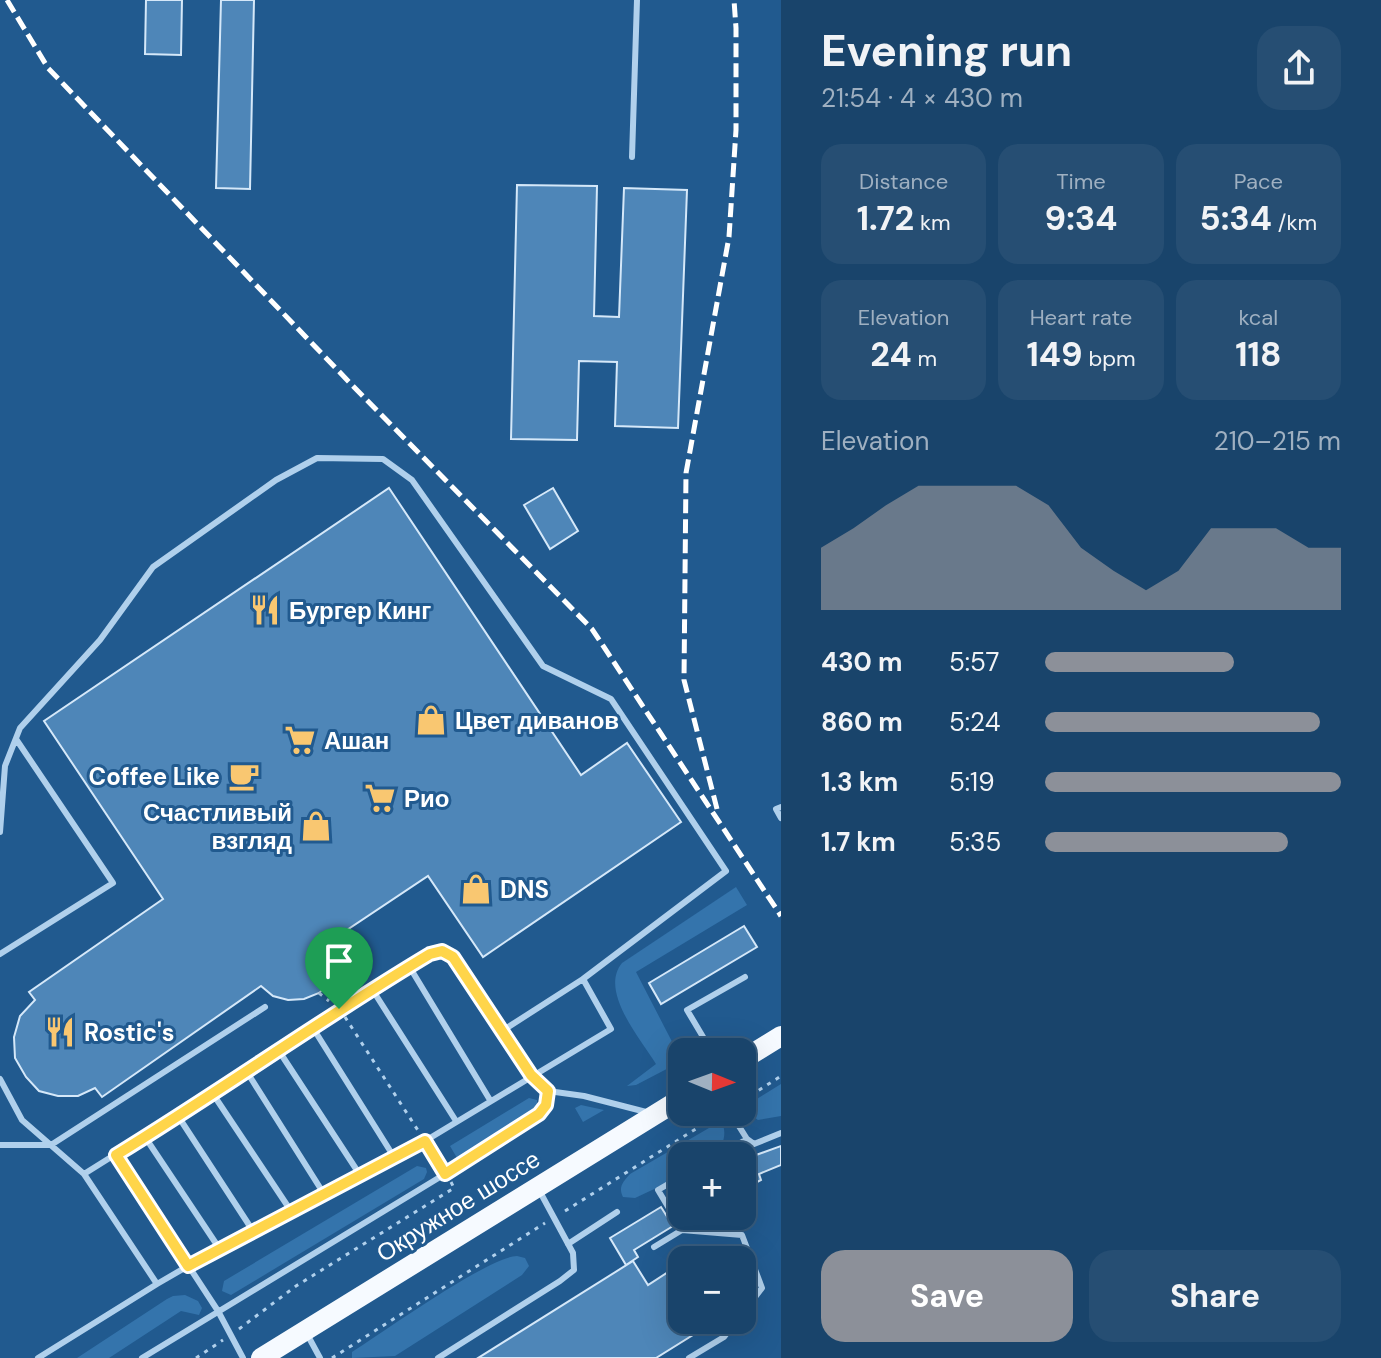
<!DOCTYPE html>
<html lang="en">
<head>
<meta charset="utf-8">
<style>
  :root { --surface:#19446b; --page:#264e73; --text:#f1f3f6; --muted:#9fb0c1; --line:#375c7e; --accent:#8c9099 }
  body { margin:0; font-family:"DM Sans",sans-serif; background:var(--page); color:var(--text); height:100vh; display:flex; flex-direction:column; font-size:30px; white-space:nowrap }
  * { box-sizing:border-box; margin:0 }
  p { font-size:26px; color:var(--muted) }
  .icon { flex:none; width:44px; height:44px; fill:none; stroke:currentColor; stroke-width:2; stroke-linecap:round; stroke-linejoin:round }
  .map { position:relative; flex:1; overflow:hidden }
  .sheet { display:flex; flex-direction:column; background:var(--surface); width:600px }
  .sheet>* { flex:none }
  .needle { width:52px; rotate:91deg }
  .controls { position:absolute; left:668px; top:1038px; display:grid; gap:16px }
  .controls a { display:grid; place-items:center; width:88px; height:88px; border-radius:16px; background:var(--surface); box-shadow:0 8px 32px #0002,0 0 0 2px var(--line); font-size:40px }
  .pin { position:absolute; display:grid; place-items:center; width:68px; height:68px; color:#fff; margin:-82px -34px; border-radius:50% 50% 50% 0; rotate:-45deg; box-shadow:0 0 8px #0007 }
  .pin .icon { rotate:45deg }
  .round { display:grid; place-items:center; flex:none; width:84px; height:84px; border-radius:24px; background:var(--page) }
  .head { display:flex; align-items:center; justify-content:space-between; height:136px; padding:0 40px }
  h1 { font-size:44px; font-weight:700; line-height:60px }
  .metrics { display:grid; grid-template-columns:repeat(3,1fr); gap:12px; height:136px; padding:8px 40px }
  .metrics div { display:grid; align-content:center; border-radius:20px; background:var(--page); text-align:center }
  .metrics b { font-size:34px; font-weight:700 }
  .metrics small { font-size:22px; font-weight:400 }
  .metrics p { font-size:22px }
  .chart { height:224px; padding:16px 40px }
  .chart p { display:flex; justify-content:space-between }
  .chart svg { width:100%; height:144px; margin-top:8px; fill:var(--accent); opacity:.7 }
  .button { display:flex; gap:16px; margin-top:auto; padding:16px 40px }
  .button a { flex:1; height:92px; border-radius:24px; background:var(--accent); color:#fff; font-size:32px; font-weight:700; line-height:92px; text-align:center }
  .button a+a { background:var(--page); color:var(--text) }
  ul { padding:0 40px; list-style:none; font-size:26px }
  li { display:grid; grid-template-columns:128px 96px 1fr; align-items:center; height:60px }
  li i { height:20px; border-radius:10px; background:var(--accent) }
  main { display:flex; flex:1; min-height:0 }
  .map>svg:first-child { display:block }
  .green { fill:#3474ac }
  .building { fill:#4e86b8; stroke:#d5e8f9; stroke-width:2 }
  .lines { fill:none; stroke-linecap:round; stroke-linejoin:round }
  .path { stroke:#b0d0ec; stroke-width:3; stroke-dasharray:4 6; stroke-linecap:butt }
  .service { stroke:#b0d0ec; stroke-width:6 }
  .primary { stroke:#f6faff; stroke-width:20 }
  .rail { stroke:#fff; stroke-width:5; stroke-dasharray:14 6; stroke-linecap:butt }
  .route-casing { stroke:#fff; stroke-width:16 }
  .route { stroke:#ffd54a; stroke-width:10 }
  .labels { text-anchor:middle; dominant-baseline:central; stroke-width:6; stroke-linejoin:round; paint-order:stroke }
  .poi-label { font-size:24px; font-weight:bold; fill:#fff; stroke:#215a8f; text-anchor:start }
  .street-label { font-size:24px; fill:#fff; stroke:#215a8f }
</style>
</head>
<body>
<main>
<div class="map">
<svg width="781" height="1358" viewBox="0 0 781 1358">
  <rect width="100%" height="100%" fill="#215a8f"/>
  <path class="green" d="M736,887L747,905L636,972L682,1061L636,1085L627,1086L656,1064C640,1038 599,991 622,963Z
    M781,1084V1116L758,1120C750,1114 750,1111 752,1102Z
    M529,1098L537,1100V1110L457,1158L450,1146Z
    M581,1105L604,1110L583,1122L575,1108Z
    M721,1121C728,1133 723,1145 715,1156H682V1176L635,1198L623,1197C618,1187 623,1182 630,1174Z
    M417,1166L426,1168L427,1172L424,1179L231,1295L222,1291L224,1281Z
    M517,1256L525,1258L529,1266L522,1275L395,1356L352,1358V1352C382,1333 488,1257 517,1256Z
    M185,1295L198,1301L202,1308L199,1315L181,1311L109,1358H77L167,1299L173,1296Z"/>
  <path class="building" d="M146,0H182L181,55L145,54Z
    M221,0H254L250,189L216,188Z
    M517,185L597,186L594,316L619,317L624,188L687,190L678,428L615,426L617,362L579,361L577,440L511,439Z
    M389,488L581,775L627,743L681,822L483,957L428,876L341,934L344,949L341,966L332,982L319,993L304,999L288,1000L273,996L261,986L102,1097L95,1088L78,1096H58L39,1091L26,1077L15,1058L14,1037L20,1016L35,1000L29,992L163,899L44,721Z
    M553,488L578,531L550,549L524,505Z
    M744,926L757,947L661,1004L649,983Z
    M781,1146V1165L759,1174L761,1180L742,1190V1160Z
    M682,1195V1218L672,1201Z
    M661,1207L673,1226L634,1250L638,1257L626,1265L610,1238Z
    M633,1261L648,1285L682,1263V1320H717L656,1358H478Z"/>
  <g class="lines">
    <path class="path" d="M319,993L329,1001
      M345,1017L419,1132
      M742,1101L781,1076
      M432,1152L440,1166
      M565,1211L718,1115
      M239,1329L296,1286L454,1188L451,1182
      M196,1358L223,1340
      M332,1358L545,1223"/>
    <path class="service" d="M632,157L637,0
      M781,807L776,809L781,818
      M0,832L5,766L20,728L100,640L153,567L276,480L317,458L383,459L412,480L543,666L611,699L726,871L583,979
      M0,954L113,883L16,739
      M409,966L490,1100
      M372,989L456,1121
      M313,1028L394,1157
      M279,1051L360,1175
      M712,1052L687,1010L745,977
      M247,1072L324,1194
      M0,1079L22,1120L84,1174L157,1284
      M213,1094L291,1211
      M730,1112L747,1139L754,1144L781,1133
      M178,1116L253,1231
      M145,1137L219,1248
      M0,1145H51L265,1007
      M116,1155L218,1311L243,1358
      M718,1156L747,1139
      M84,1174L247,1072L339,1009L436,952L442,951L453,957L531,1075L548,1091L584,1096L650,1113
      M682,1230L742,1235L762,1288L742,1314
      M568,1244L617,1212
      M654,1247L682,1230L658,1190L682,1176
      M307,1334L320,1358
      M38,1358L157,1284L219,1248L425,1141L611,1029L583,979L502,1031
      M142,1358L445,1174L539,1114L546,1105L548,1091
      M438,1358L560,1281L574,1270L573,1253L539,1190
      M689,1358L724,1337L737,1320"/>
    <path class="primary" d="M742,1060L781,1036
      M261,1358L682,1098"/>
    <path class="rail" d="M7,0L48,68L350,383L592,629L781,916
      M717,809L684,680L686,473L729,237L736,130V28L734,0"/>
  </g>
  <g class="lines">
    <g class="route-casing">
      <path id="route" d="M442,951L453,957L531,1075L548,1091L546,1105L539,1114L445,1174L425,1141L188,1266L116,1155C222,1090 323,1018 430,954Z"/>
    </g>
    <use href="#route" class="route"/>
  </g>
  <defs>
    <g id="restaurant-bare" transform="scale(2.4)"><path d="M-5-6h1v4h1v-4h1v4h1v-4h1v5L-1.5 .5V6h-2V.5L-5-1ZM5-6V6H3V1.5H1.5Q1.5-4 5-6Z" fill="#f9c771" stroke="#215a8f" stroke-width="2.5" paint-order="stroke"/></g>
    <g id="shop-bare" transform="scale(2.4)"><path d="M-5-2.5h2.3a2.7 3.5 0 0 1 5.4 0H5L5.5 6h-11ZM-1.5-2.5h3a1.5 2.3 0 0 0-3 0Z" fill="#f9c771" stroke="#215a8f" stroke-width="2.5" paint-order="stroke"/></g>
    <g id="supermarket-bare" transform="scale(2.4)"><path d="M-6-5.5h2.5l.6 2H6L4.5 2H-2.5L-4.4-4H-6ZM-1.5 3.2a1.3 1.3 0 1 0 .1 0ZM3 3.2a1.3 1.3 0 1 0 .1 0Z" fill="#f9c771" stroke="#215a8f" stroke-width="2.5" paint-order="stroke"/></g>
    <g id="cafe-bare" transform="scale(2.4)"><path d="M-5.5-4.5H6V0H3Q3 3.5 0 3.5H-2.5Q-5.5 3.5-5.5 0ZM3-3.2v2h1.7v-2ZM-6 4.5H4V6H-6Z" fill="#f9c771" stroke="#215a8f" stroke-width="2.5" paint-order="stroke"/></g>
  </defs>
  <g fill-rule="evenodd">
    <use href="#restaurant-bare" x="265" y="610"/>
    <use href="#shop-bare" x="431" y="720"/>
    <use href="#supermarket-bare" x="300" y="740"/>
    <use href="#cafe-bare" x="244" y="776"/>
    <use href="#supermarket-bare" x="380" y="798"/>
    <use href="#shop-bare" x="316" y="826"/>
    <use href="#shop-bare" x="476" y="889"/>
    <use href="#restaurant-bare" x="60" y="1032"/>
  </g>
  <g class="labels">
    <g class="poi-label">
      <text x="289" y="610">Бургер Кинг</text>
      <text x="455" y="720">Цвет диванов</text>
      <text x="324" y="740">Ашан</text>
      <text x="220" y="776" text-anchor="end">Coffee Like</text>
      <text x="404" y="798">Рио</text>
      <text x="292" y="812" text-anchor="end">Счастливый<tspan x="292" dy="28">взгляд</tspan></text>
      <text x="500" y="889">DNS</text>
      <text x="84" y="1032">Rostic's</text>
    </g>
    <g class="street-label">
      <text transform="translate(458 1206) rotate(-32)">Окружное шоссе</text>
    </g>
  </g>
</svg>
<div class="controls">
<a><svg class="needle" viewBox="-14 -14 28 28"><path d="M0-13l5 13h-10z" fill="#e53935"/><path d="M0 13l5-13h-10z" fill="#9fb0c1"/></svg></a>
<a>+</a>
<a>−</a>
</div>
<div class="pin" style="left:339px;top:1009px;background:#1e9e55"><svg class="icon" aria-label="arrive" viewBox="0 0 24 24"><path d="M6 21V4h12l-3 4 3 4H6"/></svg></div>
</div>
<section class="sheet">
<div class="head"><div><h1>Evening run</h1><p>21:54 · 4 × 430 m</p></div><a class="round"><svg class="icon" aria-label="share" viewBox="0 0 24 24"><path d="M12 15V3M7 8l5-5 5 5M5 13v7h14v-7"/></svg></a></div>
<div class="metrics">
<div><p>Distance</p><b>1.72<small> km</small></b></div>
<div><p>Time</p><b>9:34</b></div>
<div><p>Pace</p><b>5:34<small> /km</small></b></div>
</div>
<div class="metrics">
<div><p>Elevation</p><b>24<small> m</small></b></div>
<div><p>Heart rate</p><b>149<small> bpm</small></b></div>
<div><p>kcal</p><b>118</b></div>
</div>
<div class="chart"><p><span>Elevation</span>210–215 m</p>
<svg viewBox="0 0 160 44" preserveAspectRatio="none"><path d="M0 44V25L10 19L20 12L30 6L40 6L50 6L60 6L70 12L80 25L90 32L100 38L110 32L120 19L130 19L140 19L150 25L160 25V44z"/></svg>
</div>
<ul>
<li><b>430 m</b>5:57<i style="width:64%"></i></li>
<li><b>860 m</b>5:24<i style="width:93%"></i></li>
<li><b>1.3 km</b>5:19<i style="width:100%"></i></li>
<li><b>1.7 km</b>5:35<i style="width:82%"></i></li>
</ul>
<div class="button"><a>Save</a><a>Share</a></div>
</section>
</main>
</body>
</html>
